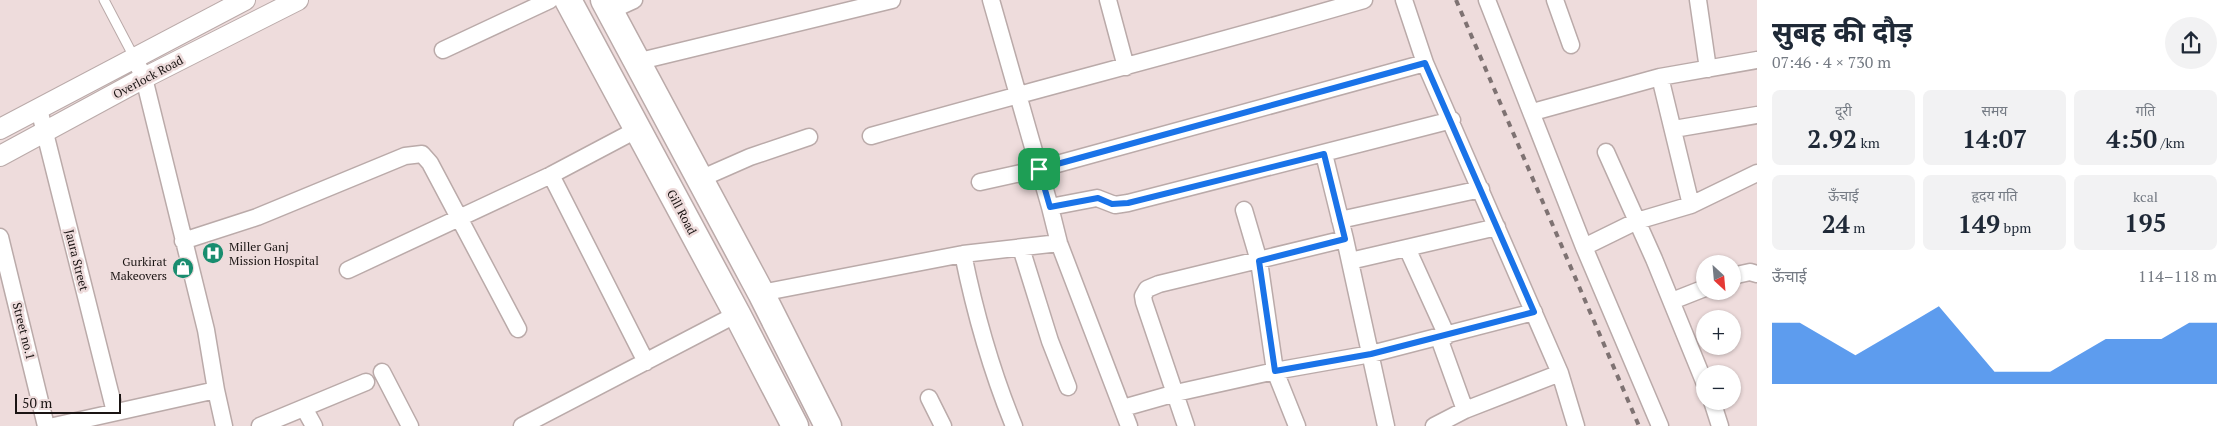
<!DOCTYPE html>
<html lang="hi">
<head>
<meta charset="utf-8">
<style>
  :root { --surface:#fff; --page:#f2f2f3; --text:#1f2937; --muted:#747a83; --accent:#1a73e8 }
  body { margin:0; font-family:"PT Serif","Noto Sans Devanagari",serif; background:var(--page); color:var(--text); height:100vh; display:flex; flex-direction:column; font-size:19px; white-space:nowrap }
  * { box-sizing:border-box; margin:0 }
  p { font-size:16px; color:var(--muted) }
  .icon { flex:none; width:28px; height:28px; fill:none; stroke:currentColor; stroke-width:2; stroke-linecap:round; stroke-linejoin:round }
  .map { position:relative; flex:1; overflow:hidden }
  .side { display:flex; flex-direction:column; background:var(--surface); width:475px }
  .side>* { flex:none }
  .needle { width:32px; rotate:154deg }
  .tools { position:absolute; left:1696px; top:255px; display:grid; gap:10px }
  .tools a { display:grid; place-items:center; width:45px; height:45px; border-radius:50%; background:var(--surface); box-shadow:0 1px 4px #0004; font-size:25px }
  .scale { position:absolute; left:15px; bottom:12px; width:106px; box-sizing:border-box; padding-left:5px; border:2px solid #1a1413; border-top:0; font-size:14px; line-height:18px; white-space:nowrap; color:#1a1413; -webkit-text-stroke:4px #eedcdc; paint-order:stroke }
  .pin { position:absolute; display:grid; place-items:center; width:42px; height:42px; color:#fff; margin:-21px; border-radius:10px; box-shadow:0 2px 8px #0006 }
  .round { display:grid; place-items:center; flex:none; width:52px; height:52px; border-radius:26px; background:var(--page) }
  .head { display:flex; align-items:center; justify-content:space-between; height:85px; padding:0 15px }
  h1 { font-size:28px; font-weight:700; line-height:38px }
  .stats { display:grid; grid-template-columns:repeat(3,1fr); gap:8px; height:85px; padding:5px 15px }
  .stats div { display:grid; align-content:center; border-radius:8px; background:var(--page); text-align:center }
  .stats b { font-size:25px; font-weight:700 }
  .stats small { font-size:14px; font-weight:400 }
  .stats p { font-size:14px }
  .chart { height:140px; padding:10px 15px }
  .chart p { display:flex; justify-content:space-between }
  .chart svg { width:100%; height:90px; margin-top:5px; fill:var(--accent); opacity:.7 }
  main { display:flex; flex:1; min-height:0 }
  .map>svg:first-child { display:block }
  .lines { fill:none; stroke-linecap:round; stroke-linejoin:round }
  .service-casing { stroke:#baaaa9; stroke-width:11 }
  .minor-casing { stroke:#baaaa9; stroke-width:19 }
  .tertiary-casing { stroke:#baaaa9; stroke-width:22 }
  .primary-casing { stroke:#baaaa9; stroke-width:29 }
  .service { stroke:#fff; stroke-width:9 }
  .minor { stroke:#fff; stroke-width:16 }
  .tertiary { stroke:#fff; stroke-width:20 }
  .primary { stroke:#fff; stroke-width:26 }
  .rail { stroke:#7e7272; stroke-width:4; stroke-dasharray:6 6; stroke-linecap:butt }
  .route-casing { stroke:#fff; stroke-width:10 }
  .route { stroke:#1a73e8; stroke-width:6 }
  .labels { text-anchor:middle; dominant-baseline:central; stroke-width:5; stroke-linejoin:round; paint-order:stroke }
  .street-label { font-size:12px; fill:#1a1413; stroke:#eedcdc }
  .poi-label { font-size:12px; fill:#1a1413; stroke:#eedcdc; text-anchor:start }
</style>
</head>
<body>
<main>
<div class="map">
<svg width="1757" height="426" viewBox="0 0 1757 426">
  <rect width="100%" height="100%" fill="#eedcdc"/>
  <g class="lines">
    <g class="service-casing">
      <path id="service" d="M104,0L135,59"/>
    </g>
    <g class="minor-casing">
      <path id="minor" d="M991,0L1050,207L1059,243L1129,426
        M1108,0L1126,67
        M1404,0L1425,63L1560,373L1576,426
        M1487,0L1584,247L1660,426
        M1555,0L1571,45
        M1698,0L1708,69
        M610,11L634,0
        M443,50L550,0
        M636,62L892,0
        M1660,77L1691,205
        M39,109L115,412
        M1533,112L1660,77L1757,60
        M1674,129L1757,115
        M871,136C1035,89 1200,48 1364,0
        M1606,152L1654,259L1705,384
        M1324,154L1345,239L1386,426
        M551,175L646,362
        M700,179L750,157L809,137
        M980,182L1039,169L1425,63
        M1050,207L1097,198L1115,205L1128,203L1452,120
        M1244,210L1259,261L1275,371L1297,426
        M1340,220L1481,189
        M0,237L46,426
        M183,241L257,217L405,156L422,154L430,163L518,329
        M1584,247L1637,221L1691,205L1757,173
        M1021,248L1050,341L1068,387
        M1407,248L1447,336
        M963,254C975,313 991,370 1014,426
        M1350,261L1497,227
        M348,270L551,175L638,129
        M1732,276L1750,272L1757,274
        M761,293L963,254L1059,243
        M1672,301L1705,288
        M1439,338L1465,410
        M382,372L410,426
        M216,390L224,426
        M929,398L943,426
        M1712,401L1720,426
        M304,408L314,426
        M1123,408L1176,393L1275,371L1371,354L1534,312
        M54,426L216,390L206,330L144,78L135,59
        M260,426L366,382
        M522,426L737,314
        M1186,426L1144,302L1143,296L1147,289L1159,284L1345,239
        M1434,426L1465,410L1560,373"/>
    </g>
    <g class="tertiary-casing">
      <path id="tertiary" d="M0,129L245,0
        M0,156L144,78L298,0"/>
    </g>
    <g class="primary-casing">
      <path id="primary" d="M568,0L737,314L795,426
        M604,0L761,293L828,426"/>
    </g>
    <use href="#service" class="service"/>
    <use href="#minor" class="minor"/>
    <use href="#tertiary" class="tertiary"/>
    <use href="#primary" class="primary"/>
    <path class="rail" d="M1456,0L1639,426"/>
  </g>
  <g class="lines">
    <g class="route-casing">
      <path id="route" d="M1425,63L1534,312L1371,354L1275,371L1259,261L1345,239L1324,154L1128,203L1112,204L1098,198L1050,207L1039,169Z"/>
    </g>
    <use href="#route" class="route"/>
  </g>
  <defs>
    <g id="hospital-disc" transform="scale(1.125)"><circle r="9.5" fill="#198d6f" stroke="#eedcdc"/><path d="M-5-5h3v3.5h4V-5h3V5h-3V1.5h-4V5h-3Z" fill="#fff"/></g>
    <g id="shop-disc" transform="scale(1.125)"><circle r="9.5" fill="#198d6f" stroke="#eedcdc"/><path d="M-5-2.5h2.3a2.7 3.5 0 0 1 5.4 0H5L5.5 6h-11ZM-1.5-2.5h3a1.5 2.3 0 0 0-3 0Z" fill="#fff"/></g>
  </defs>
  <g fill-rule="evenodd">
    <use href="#hospital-disc" x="213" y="253"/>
    <use href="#shop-disc" x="183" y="268"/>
  </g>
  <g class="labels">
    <g class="street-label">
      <text transform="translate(148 77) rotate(-28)">Overlock Road</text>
      <text transform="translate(682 212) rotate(62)">Gill Road</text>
      <text transform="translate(77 260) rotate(76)">Jaura Street</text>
      <text transform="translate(24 331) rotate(76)">Street no.1</text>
    </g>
    <g class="poi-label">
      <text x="229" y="246">Miller Ganj<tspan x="229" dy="14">Mission Hospital</tspan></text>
      <text x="167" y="261" text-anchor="end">Gurkirat<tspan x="167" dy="14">Makeovers</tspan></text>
    </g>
  </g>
</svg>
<div class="tools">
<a><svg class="needle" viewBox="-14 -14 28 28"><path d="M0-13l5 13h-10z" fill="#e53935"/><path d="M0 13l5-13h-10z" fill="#747a83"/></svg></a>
<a>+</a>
<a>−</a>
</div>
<div class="scale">50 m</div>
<div class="pin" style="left:1039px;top:169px;background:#1e9e55"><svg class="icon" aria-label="arrive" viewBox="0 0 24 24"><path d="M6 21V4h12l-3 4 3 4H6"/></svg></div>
</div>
<section class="side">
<div class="head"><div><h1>सुबह की दौड़</h1><p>07:46 · 4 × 730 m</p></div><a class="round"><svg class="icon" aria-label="share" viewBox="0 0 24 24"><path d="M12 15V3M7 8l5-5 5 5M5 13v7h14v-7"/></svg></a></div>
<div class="stats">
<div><p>दूरी</p><b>2.92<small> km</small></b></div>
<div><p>समय</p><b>14:07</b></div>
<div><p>गति</p><b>4:50<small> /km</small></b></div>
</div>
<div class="stats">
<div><p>ऊँचाई</p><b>24<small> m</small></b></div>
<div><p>हृदय गति</p><b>149<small> bpm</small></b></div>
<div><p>kcal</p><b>195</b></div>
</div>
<div class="chart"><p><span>ऊँचाई</span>114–118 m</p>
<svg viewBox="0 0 160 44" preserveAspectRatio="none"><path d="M0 44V14L10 14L20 22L30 30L40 22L50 14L60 6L70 22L80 38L90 38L100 38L110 30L120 22L130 22L140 22L150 14L160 14V44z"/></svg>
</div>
</section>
</main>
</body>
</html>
